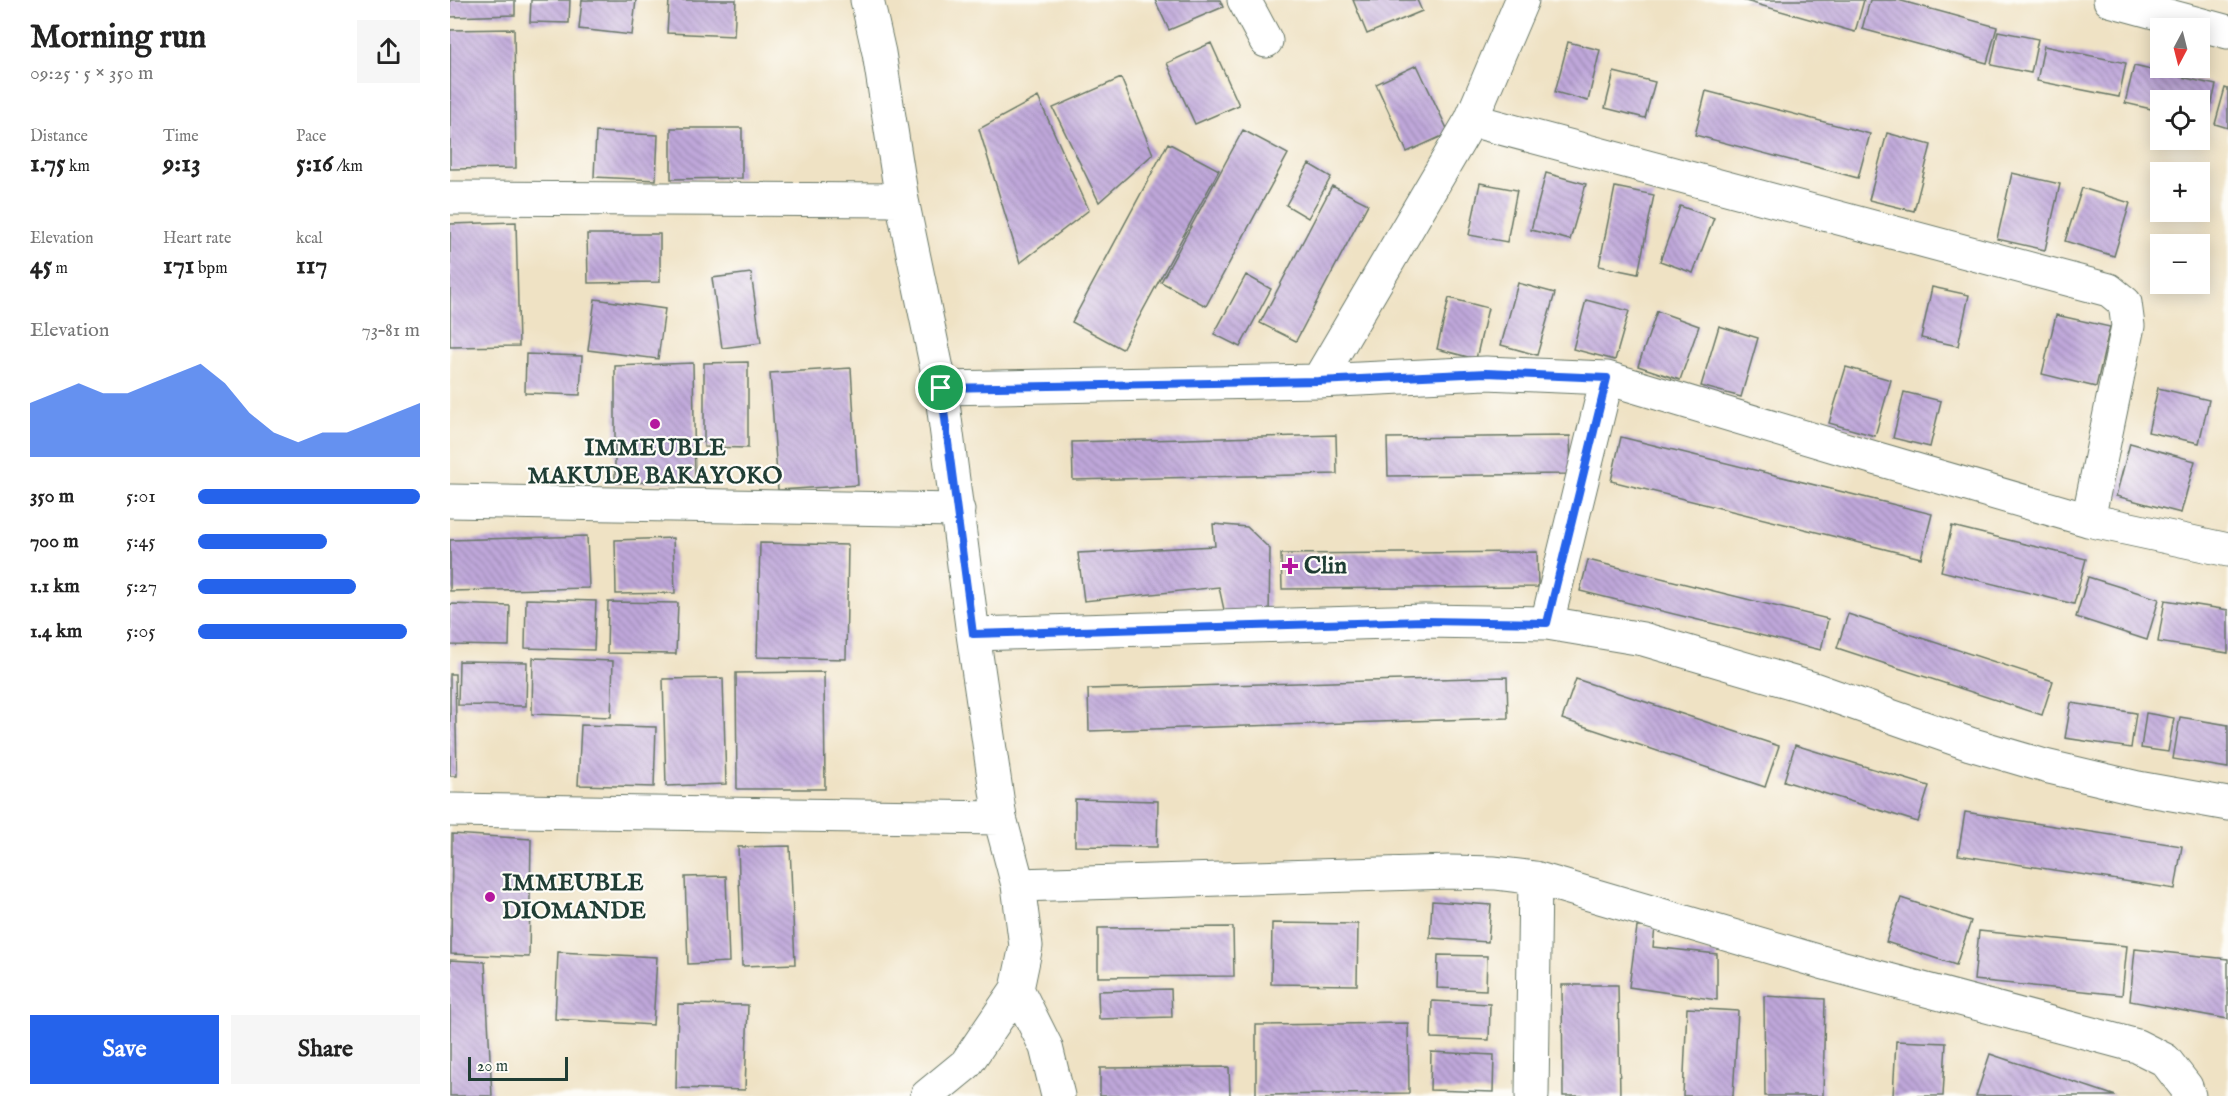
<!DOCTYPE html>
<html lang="en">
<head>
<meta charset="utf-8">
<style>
  :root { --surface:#fff; --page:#f6f6f6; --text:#222; --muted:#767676; --accent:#2563eb }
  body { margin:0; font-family:"IM FELL English",serif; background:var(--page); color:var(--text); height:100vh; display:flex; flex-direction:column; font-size:22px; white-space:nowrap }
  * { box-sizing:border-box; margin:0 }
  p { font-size:20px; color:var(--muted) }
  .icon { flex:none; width:33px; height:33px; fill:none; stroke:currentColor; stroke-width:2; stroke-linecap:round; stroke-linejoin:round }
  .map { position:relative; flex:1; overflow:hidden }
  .sheet { display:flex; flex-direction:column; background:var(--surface); width:450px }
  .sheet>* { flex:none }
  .needle { width:39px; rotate:187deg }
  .controls { position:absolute; left:1700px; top:18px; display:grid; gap:12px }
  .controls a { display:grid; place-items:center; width:60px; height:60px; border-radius:0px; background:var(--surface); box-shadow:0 3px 15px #0003; font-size:30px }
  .scale { position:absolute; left:18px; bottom:15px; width:100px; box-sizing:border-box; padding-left:6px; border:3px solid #1f3d34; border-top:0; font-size:16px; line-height:21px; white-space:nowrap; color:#1f3d34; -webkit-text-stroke:4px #fdfcf7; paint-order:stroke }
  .pin { position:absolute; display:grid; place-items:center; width:51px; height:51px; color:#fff; margin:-26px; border:3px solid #fff; border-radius:50%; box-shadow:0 2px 6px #0007 }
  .round { display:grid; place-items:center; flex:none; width:63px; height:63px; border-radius:0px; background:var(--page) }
  .summary { display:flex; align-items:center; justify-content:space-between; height:102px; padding:0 30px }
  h1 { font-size:33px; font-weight:700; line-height:45px }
  .stats { display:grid; grid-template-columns:repeat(3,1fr); gap:9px; height:102px; padding:6px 30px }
  .stats div { display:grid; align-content:center }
  .stats b { font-size:26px; font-weight:700 }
  .stats small { font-size:16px; font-weight:400 }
  .stats p { font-size:16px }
  .chart { height:168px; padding:12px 30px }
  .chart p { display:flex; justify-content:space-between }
  .chart svg { width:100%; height:108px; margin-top:6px; fill:var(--accent); opacity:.7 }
  .cta { display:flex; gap:12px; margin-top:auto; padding:12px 30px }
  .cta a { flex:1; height:69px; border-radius:0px; background:var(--accent); color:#fff; font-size:24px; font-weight:700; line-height:69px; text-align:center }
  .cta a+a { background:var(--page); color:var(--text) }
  ul { padding:0 30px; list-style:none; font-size:20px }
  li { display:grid; grid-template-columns:96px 72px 1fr; align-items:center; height:45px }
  li i { height:15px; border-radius:8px; background:var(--accent) }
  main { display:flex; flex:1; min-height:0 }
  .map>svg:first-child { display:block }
  .building { fill:url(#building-back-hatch) }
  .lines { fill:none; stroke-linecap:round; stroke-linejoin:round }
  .street-casing { stroke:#687766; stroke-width:35 }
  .street { stroke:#fff; stroke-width:33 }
  .route-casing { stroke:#fff; stroke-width:12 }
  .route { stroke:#2563eb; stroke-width:8 }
  .poi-dot { fill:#b5179e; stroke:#fdfcf7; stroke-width:2 }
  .labels { text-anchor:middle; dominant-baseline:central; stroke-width:4.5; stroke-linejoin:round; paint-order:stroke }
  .poi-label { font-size:24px; font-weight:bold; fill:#1f3d34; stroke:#fdfcf7; text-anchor:start }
</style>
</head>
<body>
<main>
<section class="sheet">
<div class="summary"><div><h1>Morning run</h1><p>09:25 · 5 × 350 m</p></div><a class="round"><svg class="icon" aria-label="share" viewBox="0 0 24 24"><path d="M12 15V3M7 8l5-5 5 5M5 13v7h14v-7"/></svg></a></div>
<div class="stats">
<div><p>Distance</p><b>1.75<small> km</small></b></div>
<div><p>Time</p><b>9:13</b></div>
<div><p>Pace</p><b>5:16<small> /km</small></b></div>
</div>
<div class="stats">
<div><p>Elevation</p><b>45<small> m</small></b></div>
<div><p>Heart rate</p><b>171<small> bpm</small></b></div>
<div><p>kcal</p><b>117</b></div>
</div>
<div class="chart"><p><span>Elevation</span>73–81 m</p>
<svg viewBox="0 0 160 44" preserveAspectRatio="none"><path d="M0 44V22L10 18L20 14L30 18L40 18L50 14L60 10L70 6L80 14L90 26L100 34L110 38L120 34L130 34L140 30L150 26L160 22V44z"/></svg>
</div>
<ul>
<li><b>350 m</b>5:01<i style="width:100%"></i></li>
<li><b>700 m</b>5:45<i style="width:58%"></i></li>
<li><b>1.1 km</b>5:27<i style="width:71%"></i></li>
<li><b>1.4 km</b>5:05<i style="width:94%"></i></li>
</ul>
<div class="cta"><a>Save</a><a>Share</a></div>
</section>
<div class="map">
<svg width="1778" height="1096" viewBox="0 0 1778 1096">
  <defs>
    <pattern id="building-back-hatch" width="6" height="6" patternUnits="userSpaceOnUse" patternTransform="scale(1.5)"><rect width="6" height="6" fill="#bfa7da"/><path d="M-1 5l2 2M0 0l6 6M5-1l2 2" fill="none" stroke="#9b89b2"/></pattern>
  </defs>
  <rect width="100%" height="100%" fill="#fdfcf7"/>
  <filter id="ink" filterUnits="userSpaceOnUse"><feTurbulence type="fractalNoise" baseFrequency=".0167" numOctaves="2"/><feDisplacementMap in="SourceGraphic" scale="12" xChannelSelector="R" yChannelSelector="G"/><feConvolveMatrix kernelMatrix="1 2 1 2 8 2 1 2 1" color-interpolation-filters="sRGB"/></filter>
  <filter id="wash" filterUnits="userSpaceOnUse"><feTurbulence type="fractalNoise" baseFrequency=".008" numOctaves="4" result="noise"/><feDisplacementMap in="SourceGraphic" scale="24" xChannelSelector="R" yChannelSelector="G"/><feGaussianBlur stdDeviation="1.35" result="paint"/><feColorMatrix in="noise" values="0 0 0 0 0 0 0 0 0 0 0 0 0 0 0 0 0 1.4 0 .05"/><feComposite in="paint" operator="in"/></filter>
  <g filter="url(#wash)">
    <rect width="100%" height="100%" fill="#efe2c4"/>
    <g id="blocks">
      <path class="building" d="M0,0H65V15L0,17Z
        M81,0H120L119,23L80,22Z
        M132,0H186L182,35L129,29Z
        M219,0H286L284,36L217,33Z
        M705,0H770L773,7L719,30Z
        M903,0H967L972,11L917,34Z
        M1292,0H1414L1405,32Z
        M1420,0H1448L1547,27L1537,63L1412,29Z
        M64,29L66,168L0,169V30Z
        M1548,31L1588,39L1581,73L1541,65Z
        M1118,42L1150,50L1138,101L1105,92Z
        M761,43L789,105L745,124L717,63Z
        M1594,46L1676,63L1669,97L1587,81Z
        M967,65L999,133L957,152L926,84Z
        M1684,66L1766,85L1757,123L1749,121V100H1710V111L1675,103Z
        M1164,72L1205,82L1195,118L1155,108Z
        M671,78L703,154L649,202L603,108Z
        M1775,88L1778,89V128L1765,124Z
        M1256,91L1420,134L1408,178L1245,135Z
        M588,97L639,210L570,263L529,129Z
        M221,128H292V178L221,179Z
        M793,130L838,154L756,306L711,282Z
        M146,132L208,135L206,180L144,177Z
        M1437,133L1481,145L1464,211L1419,200Z
        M718,143L769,170L672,349L622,322Z
        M859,164L881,177L858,218L836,205Z
        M1096,173L1136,184L1120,240L1081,230Z
        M1562,173L1610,184L1595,250L1547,239Z
        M1030,183L1067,190L1057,242L1019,235Z
        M882,186L918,204L846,341L810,323Z
        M1165,187L1204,195L1188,274L1149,266Z
        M1632,188L1680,203L1664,256L1615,241Z
        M1230,206L1264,218L1243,273L1210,261Z
        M66,222L69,346L0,347V224Z
        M137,234H210V282L138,283Z
        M301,273L311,343L272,348L262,278Z
        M796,275L821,289L790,347L764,334Z
        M1068,283L1105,293L1087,355L1051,345Z
        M1482,287L1519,295L1508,346L1471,338Z
        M999,298L1038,308L1026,359L987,349Z
        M145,299L215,309L208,359L138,350Z
        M1136,300L1179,311L1165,360L1123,349Z
        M1207,311L1249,326L1230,380L1188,366Z
        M1606,315L1660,327L1646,387L1592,374Z
        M1269,326L1308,338L1291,397L1251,386Z
        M76,354L132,356L130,395L75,393Z
        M298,362V448L254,447V363Z
        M243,363L245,481L165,483V366Z
        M1396,367L1441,380L1425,436L1379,423Z
        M401,368L408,485L328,490L320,373Z
        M1708,388L1759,400L1749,443L1698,432Z
        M1454,392L1491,401L1480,447L1443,438Z
        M886,435L887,474L623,480L622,442Z
        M1120,436L1121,474L938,476L937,438Z
        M1171,437L1482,514L1471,558L1161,481Z
        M1680,443L1745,461L1731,513L1666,496Z
        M763,524L797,527L820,549L819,618L776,619L769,587L634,601L628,553L765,546Z
        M1502,526L1636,559L1624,604L1491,571Z
        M137,536L139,588L0,591V540Z
        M223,538L225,593L166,594L165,540Z
        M310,543L398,545L396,659L307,657Z
        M1087,552L1088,587L832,589L831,554Z
        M1138,560L1378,619L1371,650L1130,591Z
        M1638,577L1709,599L1697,640L1626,617Z
        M76,599L146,601L144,650L75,648Z
        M1715,600L1778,610V653L1708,642Z
        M158,602L228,603L226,654L157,653Z
        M0,604L60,606L59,646L0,645Z
        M1398,614L1603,681L1592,715L1387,648Z
        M83,658L163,661L161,717L82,714Z
        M9,661L77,662L76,706L8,705Z
        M374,672L375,789H287L286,673Z
        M0,674H5L7,776H0Z
        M1057,677L1058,718L639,731L638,689Z
        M273,678L276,784L216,786L213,679Z
        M1126,679L1329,746L1315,787L1112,719Z
        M1621,703L1686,713L1681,748L1615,738Z
        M1696,713L1724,718L1718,752L1691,748Z
        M1730,717L1778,725V768L1723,759Z
        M131,725L206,727L204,787L128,785Z
        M1345,745L1479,786L1468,822L1334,781Z
        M625,799L708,801L707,847L625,846Z
        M1515,812L1732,846L1725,889L1508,855Z
        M2,834L81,839L79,957L1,954Z
        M340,846L345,964L292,966L288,847Z
        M276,876L279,962L238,964L235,877Z
        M1451,898L1521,921L1506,965L1436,942Z
        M982,901L1041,905L1038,942L980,938Z
        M822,923L908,924L907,985L821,984Z
        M783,927L784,976L648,977V928Z
        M1187,927H1205L1203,947L1267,954V1000L1179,987Z
        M1529,931L1677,946L1672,995L1524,980Z
        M1685,949L1778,959V1019L1680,1001Z
        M108,952L207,957L203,1025L105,1019Z
        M988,955L1037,956L1036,990L987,988Z
        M0,960L35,962L42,1096H0Z
        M1112,985H1168L1170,1096H1113Z
        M721,989L722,1017L649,1019L648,991Z
        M1314,996L1375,999L1373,1096H1315Z
        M982,1001L1040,1004L1039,1040L981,1038Z
        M228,1004L298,1005L295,1090L226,1088Z
        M1237,1008L1288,1011L1283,1096H1233Z
        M958,1023L959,1093L806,1095V1025Z
        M1446,1041L1496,1043L1493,1096H1443Z
        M981,1052L1044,1055L1043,1092L980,1090Z
        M1540,1054L1666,1096H1526Z
        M779,1067L780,1096H650V1068Z"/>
    </g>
  </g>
  <g filter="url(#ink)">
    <use href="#blocks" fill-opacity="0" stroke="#687766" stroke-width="1.5"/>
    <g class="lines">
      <g class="street-casing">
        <path id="street" d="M417,0L429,53L452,200L491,388L523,634L550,818L568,885L576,946L567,989L516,1064L477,1096
          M794,0L816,41
          M1660,0L1778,32
          M1021,120L1659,290L1675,303L1678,326L1638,520
          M0,198L452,200
          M868,381L1021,120L1072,0
          M491,388L868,381L1036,373L1157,378L1411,454L1638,520L1778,550
          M0,501L508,510
          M1097,623L1157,378
          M523,634L974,621L1097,623L1193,639L1361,688L1520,744L1595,766L1688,788L1778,804
          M0,810L550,818
          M568,885L1000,872L1045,873L1085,878L1371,962L1687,1046L1715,1060L1736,1087L1739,1096
          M567,989L596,1047L608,1096
          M1082,1096L1085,878"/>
      </g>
      <use href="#street" class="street"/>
    </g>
  </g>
  <g class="lines" filter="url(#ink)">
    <g class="route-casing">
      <path id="route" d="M1036,373L1157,378L1097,623L974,621L523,634L491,388L868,381Z"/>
    </g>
    <use href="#route" class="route"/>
  </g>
  <g class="poi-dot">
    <circle cx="205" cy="424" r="6"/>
    <path d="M837 557h6v6h6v6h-6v6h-6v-6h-6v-6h6z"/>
    <circle cx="40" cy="897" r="6"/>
  </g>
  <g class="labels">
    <g class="poi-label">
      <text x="205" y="448" text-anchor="middle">IMMEUBLE<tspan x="205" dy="28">MAKUDE BAKAYOKO</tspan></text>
      <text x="854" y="566">Clin</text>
      <text x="52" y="883">IMMEUBLE<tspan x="52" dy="28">DIOMANDE</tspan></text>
    </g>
  </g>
</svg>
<div class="controls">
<a><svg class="needle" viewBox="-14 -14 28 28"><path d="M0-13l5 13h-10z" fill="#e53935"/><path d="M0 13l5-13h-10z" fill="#767676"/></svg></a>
<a><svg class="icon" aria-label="locate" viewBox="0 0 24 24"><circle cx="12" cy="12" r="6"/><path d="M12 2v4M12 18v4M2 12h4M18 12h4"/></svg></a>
<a>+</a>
<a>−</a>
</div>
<div class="scale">20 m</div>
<div class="pin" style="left:491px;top:388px;background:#1e9e55"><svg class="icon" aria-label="arrive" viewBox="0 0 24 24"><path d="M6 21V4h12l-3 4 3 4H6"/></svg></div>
</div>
</main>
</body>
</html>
